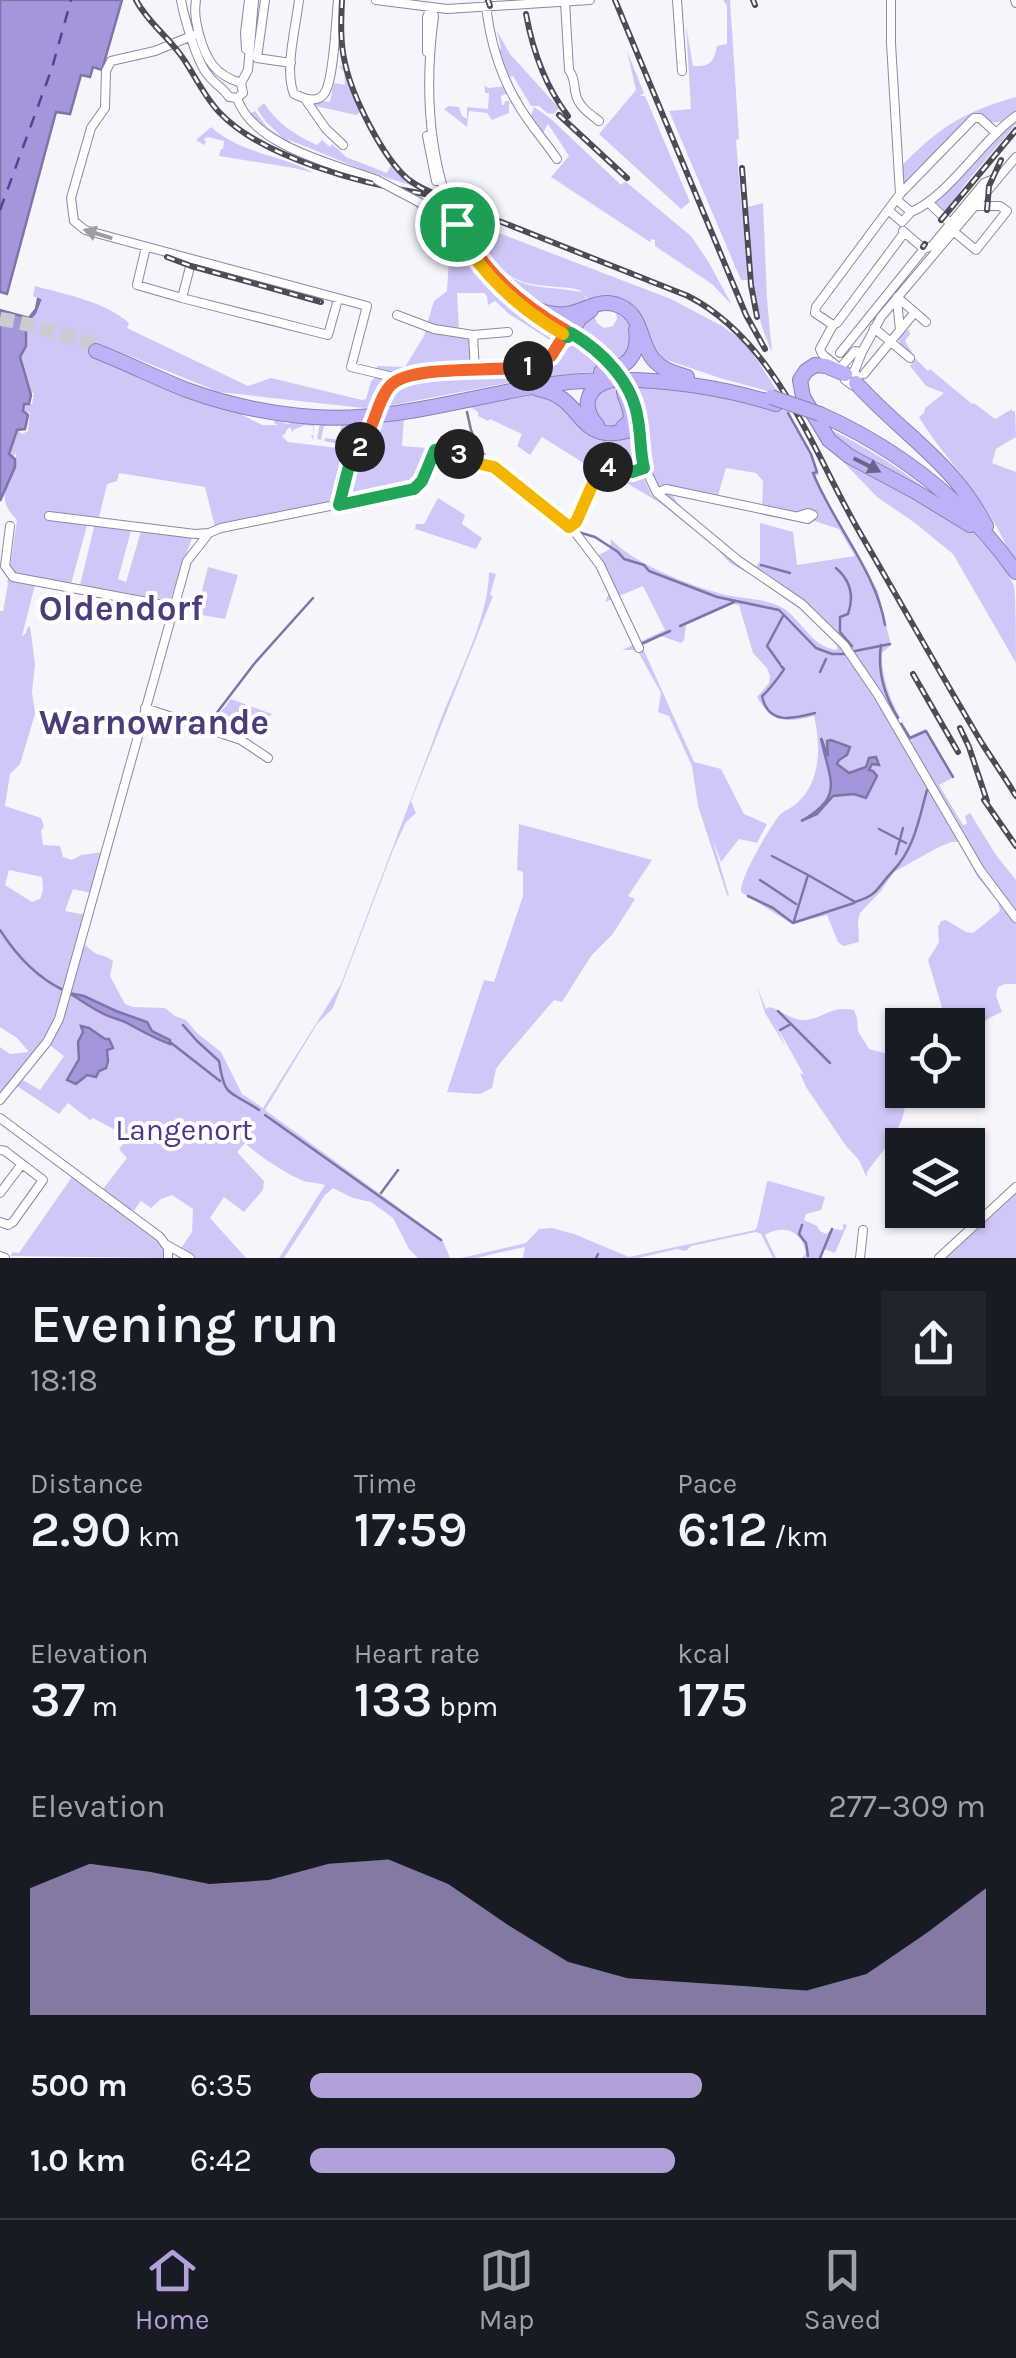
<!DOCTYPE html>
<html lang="en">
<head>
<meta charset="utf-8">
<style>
  :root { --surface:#171b24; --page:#20242c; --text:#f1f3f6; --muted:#9ea1a6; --line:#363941; --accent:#b1a1d8 }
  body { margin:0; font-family:Karla,sans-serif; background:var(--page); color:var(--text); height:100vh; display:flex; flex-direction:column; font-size:38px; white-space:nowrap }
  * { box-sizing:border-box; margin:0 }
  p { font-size:32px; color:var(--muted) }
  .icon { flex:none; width:55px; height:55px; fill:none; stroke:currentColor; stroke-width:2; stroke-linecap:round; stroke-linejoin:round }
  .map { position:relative; height:1258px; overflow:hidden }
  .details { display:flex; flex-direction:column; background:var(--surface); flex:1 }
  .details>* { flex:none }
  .buttons { position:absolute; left:885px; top:1008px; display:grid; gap:20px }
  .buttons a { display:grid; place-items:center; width:100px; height:100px; border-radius:0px; background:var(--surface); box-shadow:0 2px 8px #0004; font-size:50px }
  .pin { position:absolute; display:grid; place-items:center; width:85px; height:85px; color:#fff; margin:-42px; border:5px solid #fff; border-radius:50%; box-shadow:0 2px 10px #0007 }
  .km { position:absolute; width:50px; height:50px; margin:-25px; border-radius:50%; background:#222; color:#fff; font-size:28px; line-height:50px; text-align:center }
  .round { display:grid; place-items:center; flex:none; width:105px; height:105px; border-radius:0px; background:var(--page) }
  .head { display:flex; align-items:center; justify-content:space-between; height:170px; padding:0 30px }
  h1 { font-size:55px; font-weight:600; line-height:75px }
  .figures { display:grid; grid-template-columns:repeat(3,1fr); gap:15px; height:170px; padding:10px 30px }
  .figures div { display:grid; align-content:center }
  .figures b { font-size:50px; font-weight:600 }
  .figures small { font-size:28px; font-weight:400 }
  .figures p { font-size:28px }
  .chart { height:280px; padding:20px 30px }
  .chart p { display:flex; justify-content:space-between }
  .chart svg { width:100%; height:180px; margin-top:10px; fill:var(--accent); opacity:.7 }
  ul { padding:0 30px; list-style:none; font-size:32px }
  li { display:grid; grid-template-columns:160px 120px 1fr; align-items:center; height:75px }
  li i { height:25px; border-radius:12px; background:var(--accent) }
  .tabs { display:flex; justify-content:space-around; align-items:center; height:140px; border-top:2px solid var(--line); background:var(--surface); font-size:28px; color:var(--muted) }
  .tabs a { display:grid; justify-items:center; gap:5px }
  .tabs .selected { color:var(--accent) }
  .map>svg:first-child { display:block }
  .green { fill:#d0c7f9; fill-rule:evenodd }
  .water { fill:#a596dc; stroke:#7f74a8; stroke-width:2.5 }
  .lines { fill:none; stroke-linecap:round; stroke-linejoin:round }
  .stream { stroke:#7f74a8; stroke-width:2.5 }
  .ferry { stroke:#584194; stroke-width:2.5; stroke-dasharray:12 10; stroke-linecap:butt }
  .highway-tunnel { stroke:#cdcbd2; stroke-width:14; stroke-dasharray:14 7; stroke-linecap:butt }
  .minor-casing { stroke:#8c88a3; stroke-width:10 }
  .highway-casing { stroke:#8a80b2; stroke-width:16 }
  .minor { stroke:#fff; stroke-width:8 }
  .highway { stroke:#bfb1f8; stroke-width:14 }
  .rail-casing { stroke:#4d4c56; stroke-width:6 }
  .rail { stroke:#fff; stroke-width:2.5; stroke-dasharray:8; stroke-linecap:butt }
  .minor-bridge-casing { stroke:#8c88a3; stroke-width:10; stroke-linecap:butt }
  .highway-bridge-casing { stroke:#8a80b2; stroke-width:16; stroke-linecap:butt }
  .minor-bridge { stroke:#fff; stroke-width:8 }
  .highway-bridge { stroke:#bfb1f8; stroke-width:14 }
  .oneway { fill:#9e9da2 }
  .oneway2 { fill:#6b648a }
  .split-1-casing { stroke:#fff; stroke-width:20 }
  .split-2-casing { stroke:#fff; stroke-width:20 }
  .split-3-casing { stroke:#fff; stroke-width:20 }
  .split-4-casing { stroke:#fff; stroke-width:20 }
  .split-5-casing { stroke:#fff; stroke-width:20 }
  .split-6-casing { stroke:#fff; stroke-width:20 }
  .split-1 { stroke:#f0652b; stroke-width:12 }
  .split-2 { stroke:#f0652b; stroke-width:12 }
  .split-3 { stroke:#22a559; stroke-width:12 }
  .split-4 { stroke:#f5b400; stroke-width:12 }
  .split-5 { stroke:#22a559; stroke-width:12 }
  .split-6 { stroke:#f5b400; stroke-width:12 }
  .labels { text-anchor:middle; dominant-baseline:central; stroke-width:8; stroke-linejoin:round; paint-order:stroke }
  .park-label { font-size:30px; fill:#4d3587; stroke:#fff }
  .quarter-label { font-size:35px; font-weight:bold; fill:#4c3c79; stroke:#fff }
</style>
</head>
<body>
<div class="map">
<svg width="1016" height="1258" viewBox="0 0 1016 1258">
  <rect width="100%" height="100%" fill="#f6f5fb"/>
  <path class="green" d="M723,0H730L739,139L736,140C739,186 745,233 747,280H741L669,111L691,109L686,25L693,66C710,67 714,62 717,46L727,44V6Z
    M497,31L510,54L559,108L553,114L547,113L539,106H531L513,76L507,79L497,51L501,49Z
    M627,51L644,93L640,96H645L690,202L681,209L599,134L636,90Z
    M339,66L345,67L362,111L356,115L311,105L317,100L330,102L334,83L345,85L344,72Z
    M484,72L485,86L489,88L506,86L508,93L501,96L502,105H504L505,101H509V113L492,120L487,113L469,111L467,127L444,109L449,106L459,107L462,116L467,119V107L488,109L489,93H485Z
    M1016,97V113L1000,122H988L985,115L982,118L980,116L903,190L899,169C937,128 963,112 1016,97Z
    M264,103C278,124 295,135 317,145L322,140L330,147L332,144L346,157L387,173L391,165L419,188L363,170L287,139L297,147L280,140L247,115L255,111L267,127L284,139L266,122L257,109Z
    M534,107L550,118L621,185L625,181L691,236L708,261L732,305L712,284L655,246V240L652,239L650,242L551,177L569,156L548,124L543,133L531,116Z
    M1016,117V124L966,183L944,214L932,204Z
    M211,127C241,154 283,155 314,173L294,168L219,156L221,149H223L224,141L208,137L204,139L206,142L204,145L196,140Z
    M763,203L767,299L772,352C750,307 751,256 748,207Z
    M415,205L433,214L451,227L489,280L555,337C555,367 502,371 480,367C505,365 537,365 550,340L509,314L495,301L488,305L487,296L484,293H457L459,329L469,331L466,333L427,324L434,301L447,291L450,241L416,231L421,216Z
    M458,211L496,232L671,299L722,326L739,338L752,352L779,394L720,378L655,356L637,314L590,302L580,290C564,286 547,287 531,284C495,277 476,240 458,211Z
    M487,259C523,293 538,284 582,292L589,304C582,307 573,311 566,311C534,311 501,286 487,259Z
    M35,286C67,295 104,301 129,323L127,328L248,386L271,378L362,400L366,399L371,381L376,377L384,378L387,383L375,407L363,408L219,392L98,343L95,353L225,406L262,425H278L274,423L275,420L288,424L291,423L314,424L313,440L311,436L313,435V426L305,425L293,430V433L290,427L286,431V433L282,436L288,442L346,449L350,454L335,501L215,527L205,487L119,473L117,481L107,484L98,522L132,527L118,579L126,582L142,528L193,535L170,601L80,585L95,523L88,522L71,584L37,577L22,636L26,633L27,628L30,626L35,664L32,692L35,714L20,764L10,774L5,806L41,818L44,826L41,831L43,845L60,846L63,857L72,860L81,855L103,852L91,893L73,889L65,911L86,915L58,1018L49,1036L0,1096V1047L10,1054L29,1052L17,1038L0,1027V611H3L8,584L7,581L12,575L10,567L17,520C4,507 2,498 7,481L10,480L16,466V453L14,456L9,454L17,430L22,434L28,431L30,413L23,412L24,404H32L34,393L29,392L20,357L24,352L26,323L35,313L40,300L33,296ZM9,870L42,877L43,890L40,899L32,902L5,885Z
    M593,313L597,323L604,328L613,326L617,319L616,313H620C632,325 634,331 633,348L616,364L580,331V326Z
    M426,327L468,336L470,339L471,366L468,368L411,373L395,377L376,370L377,366L405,367L424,336Z
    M909,329L910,334L905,341L916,359L928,371L930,369L972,404L974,403L995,419L1012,409V411H1015L1016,437L996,449L992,463L1016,472V567C1010,558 1008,549 1003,539C996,525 988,511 979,499C960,470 936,446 919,417L924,413L925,408L944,393L926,386L910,366L914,360L899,347L900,335Z
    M572,342L594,357L606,370L534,378L383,407C391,388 394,384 414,378L521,371L548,362Z
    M616,382L627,406L624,425L610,428L598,424L591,396Z
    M628,383C684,383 736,395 789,412L813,458L819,475L815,476L822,495L878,591L891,645L882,653C881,676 890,699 900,718H893L851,650L815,613L787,590L736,557L679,510L674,502L661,494L663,491L668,490L718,501L675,493L673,495C684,521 724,545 747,563L756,567L760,561V523L793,532L797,565L855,556L839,529L793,514L762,507L763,481L756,473L726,468L717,499L665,488L657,490L646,468L640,420Z
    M546,391L582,423L636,436L640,475L643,477L652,496L661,499L793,599L837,640L1016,920V984H1005L998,987L996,996L1002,1012L989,1018L968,1035V1025H947L928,960L939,942L938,927L941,921L946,920L966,932L973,933L1000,911L998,901L978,878L959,842H951L937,848L894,872L881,891L860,913L858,921L859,942L843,946L838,942L827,915L792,924L741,892C740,877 768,831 778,817C783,810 791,809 797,803C821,782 821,745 814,716C786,723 772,723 757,697L769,683L770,676L767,668L753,653L739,605L733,604L686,625L684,640L681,643L661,636L642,646L694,762L721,769L744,814L767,824L757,843L739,839L721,862L712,837L729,896L727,895L698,806L692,766L669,716L658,712L661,693L637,650H622L665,630L643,586L605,602L609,593L597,556L610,549L611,539C632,563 691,586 722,594C741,599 766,598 783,608C803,621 811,647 837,650V645L796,605L762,581L730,563L713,545L660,503L605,470L598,472L542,437L530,455L517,446L522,434L490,419L488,421L478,416V412L469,406V403Z
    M404,418L402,446L428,448L432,450L416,484L342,500L350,467L378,421Z
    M372,419L366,433L354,447L324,441L325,438L340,440L341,424L324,426L321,440L317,439L320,422Z
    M812,421C879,451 939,492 987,548C996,559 1008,572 1014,586C1016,599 1016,646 1016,663L953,554L915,523L877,497L828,446Z
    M438,498L465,515L462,524L482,538L476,549L415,529L416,524H424Z
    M208,567L238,575L225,619L196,614Z
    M489,572L496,574L490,595L493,596L411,801L416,813L406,822L393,850L333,1008L317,1024L265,1110L442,1239L450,1258H418L409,1249L393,1218L371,1202L353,1198L333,1188L325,1195L284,1258H279L325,1185C319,1183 314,1183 308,1182C293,1179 256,1154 245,1143L237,1152L264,1181L263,1190L244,1212L224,1197L210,1218L246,1258H188L179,1251L192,1232L193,1209L172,1195L161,1199L151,1208L141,1201L132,1213L103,1189L127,1158L119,1149L128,1137L93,1118L90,1120L68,1103L59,1114L17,1086L23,1080L40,1090L64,1056L48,1044L80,954L86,945C96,958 104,953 113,961L110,976L125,1004L133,1007L165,1008L175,1016L186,1020L197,1033L221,1052L242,1094L263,1108L341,984L433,741C449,691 489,622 489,572Z
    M231,699L272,714C240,739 255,741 210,726Z
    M902,721L910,736L925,729L954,777L939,785L963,825L967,824L965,816L970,813L996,855L1016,880V915L985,875L937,788L933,786L898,726Z
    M519,824L652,860L628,896L635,899L612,935L591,956L562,1002L554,1000L501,1062L496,1069L492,1088L480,1094L447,1092L484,980L494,982L523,896V872L517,870Z
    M757,986L766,1009L770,1007C781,1010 791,1020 803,1020C823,1020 829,1005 854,1010L857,1018L858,1031L869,1049L888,1054L895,1065L902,1070V1090H905C910,1124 884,1148 867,1172V1178L859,1160L846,1146L806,1087L800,1073L804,1075L775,1023L786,1047L765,1013Z
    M72,1177L79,1179L166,1246V1258L10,1256L13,1252L19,1253Z
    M769,1181L825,1197L821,1210L806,1214L804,1220L817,1226L820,1231L826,1234L832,1229L843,1230V1224L847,1225L835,1253L824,1249L821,1258H802L806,1253C802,1231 784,1224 765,1235L776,1258H773L761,1234L756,1232L691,1246L686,1251L677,1249L638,1258H523L525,1247L476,1258H461L526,1243L539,1229L552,1228L574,1234L629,1257L755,1230L757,1227L767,1182Z
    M1016,1187V1258H939Z"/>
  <path class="water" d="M0,0H122L102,70L93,67L90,77L81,75L70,114L56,112L7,294L0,292Z
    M38,299L40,300L35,313L26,323V346L20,357L31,395L29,404H24L23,411L28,415L25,429L17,430L9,454L15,459V467L0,501V310L29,318L36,309Z
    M821,738L828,756L827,741L831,740L850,747L847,755L839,760L837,764L849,773L866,767L869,758L876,757L879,765L872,764L869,770L873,771L877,776L866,798L854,794L833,796L817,814L801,821C846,796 829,780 821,738Z
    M69,993L84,996L116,1011L147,1022L152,1031L170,1040V1044C155,1039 140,1030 127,1023C120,1019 111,1018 104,1014C91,1008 81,1000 69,993Z
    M81,1026L89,1028L105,1039H109L113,1048L107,1050L108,1061L106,1068L99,1071L96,1077L87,1075L76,1084L67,1080L79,1059L78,1042L83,1032Z"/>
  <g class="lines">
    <path class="stream" d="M467,412L471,430L477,445
      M788,413L811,454L817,472L813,473C834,525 876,571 885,625
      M479,448L486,457
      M488,459L493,463
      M599,465L601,450
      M578,532L595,537L618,552L624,559L644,565L649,571L717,597L779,610L816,648L832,654H845
      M761,565L790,573
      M836,568C851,581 854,597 848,614L840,617V632L852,646
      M680,626L734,602
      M641,644L670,631
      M881,645C877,672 884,695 898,718
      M855,651L890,644
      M780,664L767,646L783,616
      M781,666L784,669C782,673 766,694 762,696C768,725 792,719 815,713
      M820,672L826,659
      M901,724L910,738L926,731L953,777
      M206,727L254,664L313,598
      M879,829L906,843
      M896,854L903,828
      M772,856L808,875L794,921
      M808,875L855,902C879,895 877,887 892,872C914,850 919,819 927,790
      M760,880L796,904
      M748,896L773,908L793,923L854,903
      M0,930C16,955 36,977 63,990
      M778,1011L830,1063
      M183,1025L197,1041L219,1061C225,1099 228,1089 259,1110
      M780,1030L791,1024
      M170,1042L220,1081
      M265,1115L441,1240
      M381,1193L398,1170
      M802,1225L799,1234L806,1243L808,1256
      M596,1258L598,1254
      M820,1258L832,1229"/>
    <path class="ferry" d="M0,210L52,68L71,0"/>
    <path class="highway-tunnel" d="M0,319C34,324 65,335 97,346"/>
    <g class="minor-casing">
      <path id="minor" d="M181,0C184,17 197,63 208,75C215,85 223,87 229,97L237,98C253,146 334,164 377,180
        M196,0C194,13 196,22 199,34C206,60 215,75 241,83
        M265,0L257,58L291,63
        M299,0C296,26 284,71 294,94C303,98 316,104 324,94C334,82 336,18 338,0
        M376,0L447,9L590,0
        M677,0L682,71
        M1015,0L1016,3
        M565,2L569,70C576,80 573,84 576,95C579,107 590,114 599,121
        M486,6C490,41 501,77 519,106C530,125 545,141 557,159
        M431,8L434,16C426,75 427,137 445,194
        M246,49L245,33L249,0
        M427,52V17L431,8
        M237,98L243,93L241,83L248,70L254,0
        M305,99L326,129L343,145
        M427,136L436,181
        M900,194L974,118H980L996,133
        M929,203L951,224
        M445,205C467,251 494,289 537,319C561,335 588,346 608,367
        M430,208L452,224
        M888,210L902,222L911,212L897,200
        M911,212C948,197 981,141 1016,116
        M460,225L486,266L516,296
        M952,230L976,250L1007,211L1000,206H975
        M903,231L924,249
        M146,247L137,285L182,298
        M192,259L85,230L74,221L71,198L91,128L105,108L106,71L111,61L155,51L194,35
        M897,297L926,322
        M338,299L328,335L182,298L192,259L367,306L351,367L389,376L395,382
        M897,300L900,330
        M397,315L434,329L473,335L475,371
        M833,325L815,313L816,307L900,194L891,43V0
        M874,328L910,358
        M569,332L595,348
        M473,335L508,332
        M862,352L855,351L841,367H838L822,354L820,349L833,325L837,323L904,233
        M840,353L924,249L932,246L984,183L994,179L997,180
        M854,372L845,374V380L852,385L857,381L858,377L854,372L862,352L881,317L1016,157
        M864,374L915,312
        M381,402L392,385L409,375L507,370L535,364L551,356L570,333
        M636,409L643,464L657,493L739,561L802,604L844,645L878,695L980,870L1016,918
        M657,493L666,489L808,519L813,515L808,513L798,516
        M339,505L350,462L370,433L375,422
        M49,516L195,534L209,533L221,528L414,489L422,481L435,450L446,448L476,463L495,467L567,526L571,527L600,565L639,648
        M10,526L5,566L13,577L174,607
        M571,527L598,472C611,461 629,475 645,472
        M145,708L241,740L268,758
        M0,1100L47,1042L59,1019L187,561L209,533
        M0,1118L160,1237L168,1248V1258
        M0,1150L5,1151L43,1180L13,1222L8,1225L0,1222
        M0,1193L22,1164
        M167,1245L190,1258
        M0,1256L5,1258
        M860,1258L863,1230
        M939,1258L1016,1187"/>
    </g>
    <g class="highway-casing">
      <path id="highway" d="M528,306C541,311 553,316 567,314C586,311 600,297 620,306C643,316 639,342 653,359C662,370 674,373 687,377
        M571,333L580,318L591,310
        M96,351C127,363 156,378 187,390C228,405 271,414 314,417C386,422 456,401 526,388C610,373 694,379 776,404
        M601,372C626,369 640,356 636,330
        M845,374L826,366L815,365L806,371L800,380L803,397L829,440L849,456L916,492L970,525
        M856,383C902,434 953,462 986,526
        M538,389C577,395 577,430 606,433C617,435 629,430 639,428
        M820,414C898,449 966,502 1016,572
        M597,425C581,408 586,387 609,381
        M623,427C638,419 627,405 624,392"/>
    </g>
    <use href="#minor" class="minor"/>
    <use href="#highway" class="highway"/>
    <g class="rail-casing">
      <path id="rail" d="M136,0C147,21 166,35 180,54C194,73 203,95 219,112C262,158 363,184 425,194
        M342,0C341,21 340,42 345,63C352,96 383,159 409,180C422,190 437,195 452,201
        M488,0L490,6
        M615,0L746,315L765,349
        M753,0L755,5
        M526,14C533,52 545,86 568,116
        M559,115L627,178
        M742,168L751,285L757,317
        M441,198L688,296C777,342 813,452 860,533C901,603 941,675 983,745C994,762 1006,779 1016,796
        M987,210L989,186L1001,160
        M941,220L1016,130
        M923,247L925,244
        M167,257L191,266L321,302
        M913,674L958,752
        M960,728L969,747L987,801
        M984,800L1016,846"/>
    </g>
    <use href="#rail" class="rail"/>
    <g class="minor-bridge-casing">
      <path id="minor-bridge" d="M377,180L430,208
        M440,192L445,205
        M612,366L626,386
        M375,422L381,402"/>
    </g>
    <g class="highway-bridge-casing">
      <path id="highway-bridge" d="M771,397L820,414"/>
    </g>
    <use href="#minor-bridge" class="minor-bridge"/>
    <use href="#highway-bridge" class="highway-bridge"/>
  </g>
  <defs><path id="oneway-solid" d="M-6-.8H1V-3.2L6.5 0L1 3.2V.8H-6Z" transform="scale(2.5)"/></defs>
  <use class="oneway" href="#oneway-solid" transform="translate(98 234) rotate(-163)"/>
  <use class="oneway2" href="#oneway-solid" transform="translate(867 465) rotate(27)"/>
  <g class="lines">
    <g class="split-1-casing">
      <path id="split-1" d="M457,224C468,235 475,251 485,264C507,292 536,313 567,331L551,356L528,366"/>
    </g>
    <g class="split-2-casing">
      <path id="split-2" d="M360,447C375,428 377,399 391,385C412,364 496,373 528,366"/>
    </g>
    <g class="split-3-casing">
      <path id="split-3" d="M360,447L350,462L339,505L414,489L422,481L435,450L446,448L459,454"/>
    </g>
    <g class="split-4-casing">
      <path id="split-4" d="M459,454L476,463L494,467L569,527L576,522L598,472L602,468L608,467"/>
    </g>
    <g class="split-5-casing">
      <path id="split-5" d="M563,334L568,337L571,333C602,351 633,382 638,420C641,436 640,452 644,468L632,472L608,467"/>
    </g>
    <g class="split-6-casing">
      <path id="split-6" d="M457,224L452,220C476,270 515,306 563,334"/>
    </g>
    <use href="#split-1" class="split-1"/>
    <use href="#split-2" class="split-2"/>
    <use href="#split-3" class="split-3"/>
    <use href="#split-4" class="split-4"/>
    <use href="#split-5" class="split-5"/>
    <use href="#split-6" class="split-6"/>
  </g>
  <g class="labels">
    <g class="park-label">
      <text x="184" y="1130">Langenort</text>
    </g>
    <g class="quarter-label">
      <text x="121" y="608">Oldendorf</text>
      <text x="154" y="722">Warnowrande</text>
    </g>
  </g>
</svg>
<div class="buttons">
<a><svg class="icon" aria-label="locate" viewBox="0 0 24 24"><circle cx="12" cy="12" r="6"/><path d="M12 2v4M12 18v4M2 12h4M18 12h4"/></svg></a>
<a><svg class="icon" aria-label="layers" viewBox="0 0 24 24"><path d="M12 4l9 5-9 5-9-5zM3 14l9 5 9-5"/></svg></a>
</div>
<div class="pin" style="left:457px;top:224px;background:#1e9e55"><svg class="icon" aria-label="arrive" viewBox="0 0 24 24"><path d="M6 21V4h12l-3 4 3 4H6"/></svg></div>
<b class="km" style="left:528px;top:366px">1</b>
<b class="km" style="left:360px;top:447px">2</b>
<b class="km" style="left:459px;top:454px">3</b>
<b class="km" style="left:608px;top:467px">4</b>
</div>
<section class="details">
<div class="head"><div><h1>Evening run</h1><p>18:18</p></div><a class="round"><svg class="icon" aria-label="share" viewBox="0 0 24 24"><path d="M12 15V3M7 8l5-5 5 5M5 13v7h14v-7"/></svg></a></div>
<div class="figures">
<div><p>Distance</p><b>2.90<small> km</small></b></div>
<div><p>Time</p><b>17:59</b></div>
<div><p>Pace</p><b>6:12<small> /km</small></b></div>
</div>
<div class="figures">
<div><p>Elevation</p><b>37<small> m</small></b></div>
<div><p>Heart rate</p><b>133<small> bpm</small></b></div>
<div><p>kcal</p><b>175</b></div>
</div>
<div class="chart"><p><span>Elevation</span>277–309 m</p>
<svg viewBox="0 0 160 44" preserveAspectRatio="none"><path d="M0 44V13L10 7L20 9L30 12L40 11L50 7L60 6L70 12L80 22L90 31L100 35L110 36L120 37L130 38L140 34L150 24L160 13V44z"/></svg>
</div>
<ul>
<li><b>500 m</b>6:35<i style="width:58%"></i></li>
<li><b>1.0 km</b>6:42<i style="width:54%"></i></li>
</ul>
</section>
<nav class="tabs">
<a class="selected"><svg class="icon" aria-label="home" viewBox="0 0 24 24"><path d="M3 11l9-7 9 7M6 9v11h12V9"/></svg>Home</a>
<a><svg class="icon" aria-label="map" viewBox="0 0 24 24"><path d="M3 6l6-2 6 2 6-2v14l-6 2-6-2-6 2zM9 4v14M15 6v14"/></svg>Map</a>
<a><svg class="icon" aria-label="saved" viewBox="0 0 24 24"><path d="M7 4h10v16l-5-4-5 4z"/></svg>Saved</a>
</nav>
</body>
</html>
